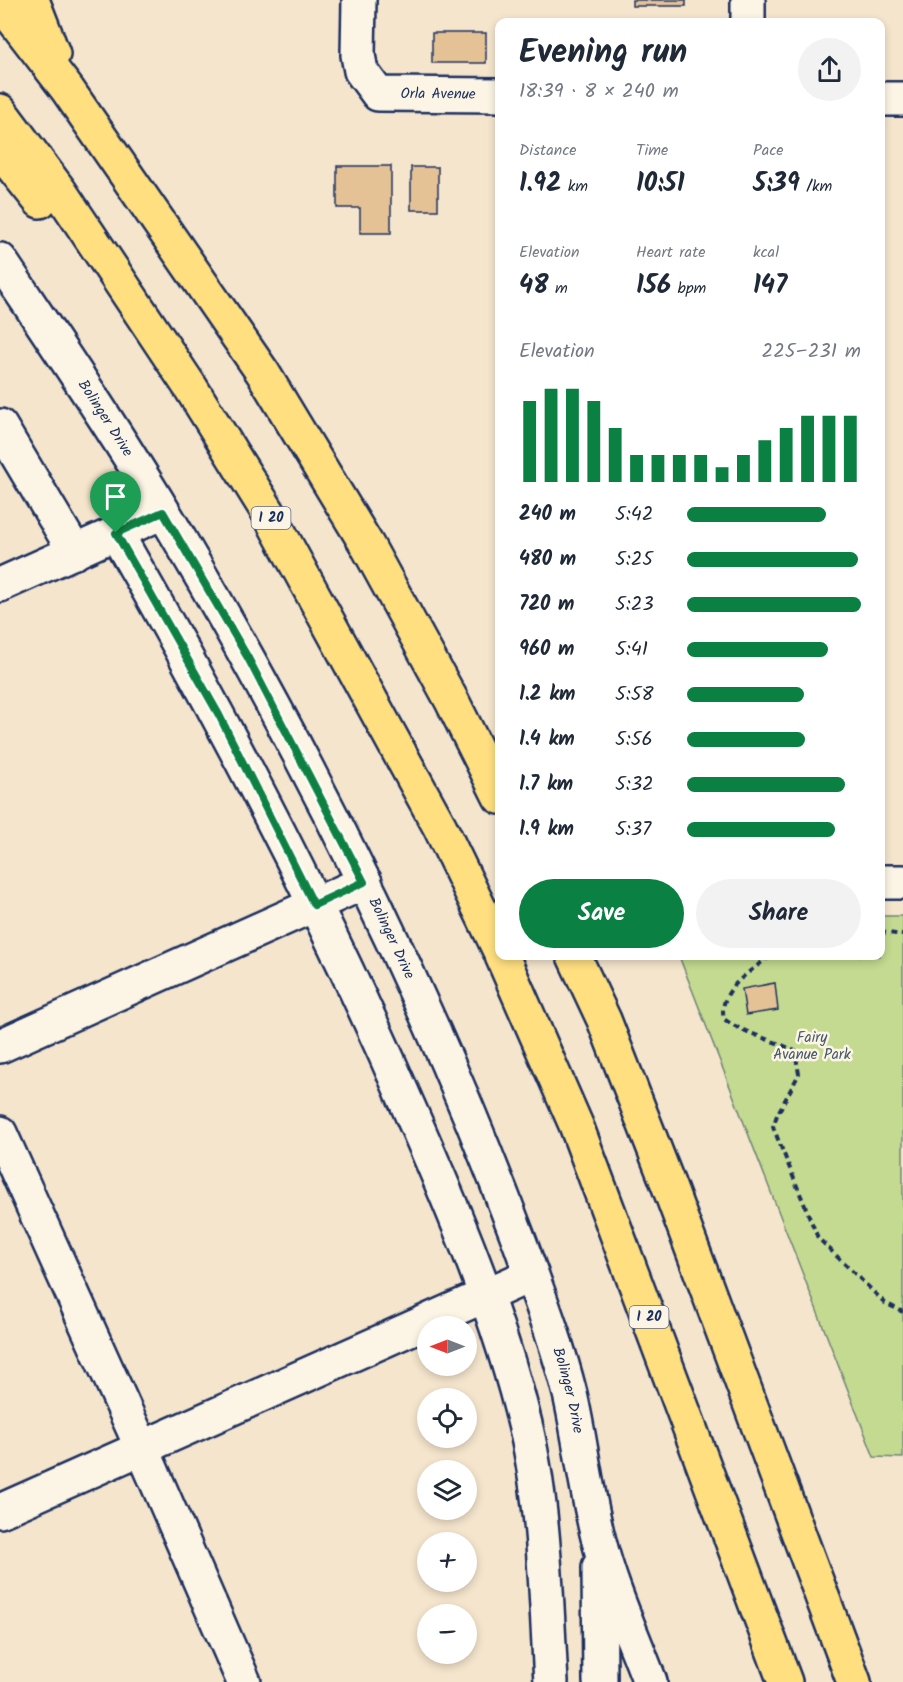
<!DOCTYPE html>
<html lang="en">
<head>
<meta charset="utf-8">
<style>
  :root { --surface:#fff; --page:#f2f2f3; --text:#1f2937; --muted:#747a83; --accent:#0b8043 }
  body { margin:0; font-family:Kalam,sans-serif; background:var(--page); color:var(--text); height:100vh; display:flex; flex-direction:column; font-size:22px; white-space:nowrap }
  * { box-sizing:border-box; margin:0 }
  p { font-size:20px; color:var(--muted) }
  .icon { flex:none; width:33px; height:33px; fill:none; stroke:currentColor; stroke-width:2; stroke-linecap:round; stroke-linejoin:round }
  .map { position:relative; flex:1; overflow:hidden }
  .details { position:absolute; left:495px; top:18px; width:390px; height:942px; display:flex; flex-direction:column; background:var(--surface); border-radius:12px; box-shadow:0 3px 9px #0003 }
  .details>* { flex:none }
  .needle { width:39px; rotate:270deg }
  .tools { position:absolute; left:417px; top:1316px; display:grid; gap:12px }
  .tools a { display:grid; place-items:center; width:60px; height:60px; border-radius:50%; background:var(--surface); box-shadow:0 3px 9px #0003; font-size:30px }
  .pin { position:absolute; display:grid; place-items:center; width:51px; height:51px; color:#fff; margin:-62px -26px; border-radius:50% 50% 50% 0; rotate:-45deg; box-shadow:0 0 6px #0007 }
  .pin .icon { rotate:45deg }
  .round { display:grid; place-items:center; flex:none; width:63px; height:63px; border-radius:32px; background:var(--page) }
  .overview { display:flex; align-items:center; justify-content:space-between; height:102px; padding:0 24px }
  h1 { font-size:33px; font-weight:800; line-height:45px }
  .metrics { display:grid; grid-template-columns:repeat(3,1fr); gap:9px; height:102px; padding:6px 24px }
  .metrics div { display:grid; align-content:center }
  .metrics b { font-size:26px; font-weight:800 }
  .metrics small { font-size:16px; font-weight:400 }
  .metrics p { font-size:16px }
  .chart { height:168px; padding:12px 24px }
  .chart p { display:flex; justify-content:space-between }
  .chart svg { width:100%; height:108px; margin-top:6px; stroke:var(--accent); stroke-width:6 }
  .action { display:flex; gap:12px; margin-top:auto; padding:12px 24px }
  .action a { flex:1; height:69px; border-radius:36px; background:var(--accent); color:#fff; font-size:24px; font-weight:800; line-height:69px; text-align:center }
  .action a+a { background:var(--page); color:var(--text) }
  ul { padding:0 24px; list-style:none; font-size:20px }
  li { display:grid; grid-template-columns:96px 72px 1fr; align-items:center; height:45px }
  li i { height:15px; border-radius:8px; background:var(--accent) }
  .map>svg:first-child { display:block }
  .green { fill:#c3da90; stroke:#6f8477; stroke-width:1.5 }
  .building { fill:#e5c196; stroke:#1b2f5e; stroke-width:1.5 }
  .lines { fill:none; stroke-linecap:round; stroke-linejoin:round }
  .minor-casing { stroke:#1b2f5e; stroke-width:38 }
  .highway-casing { stroke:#1b2f5e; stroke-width:38 }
  .path { stroke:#1b2f5e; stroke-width:4; stroke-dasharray:6 4.5; stroke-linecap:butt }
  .minor { stroke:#fcf5e5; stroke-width:33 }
  .highway { stroke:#ffdf80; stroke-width:33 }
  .route-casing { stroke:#fff; stroke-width:12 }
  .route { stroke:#0b8043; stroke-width:8 }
  .labels { text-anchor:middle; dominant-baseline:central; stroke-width:5; stroke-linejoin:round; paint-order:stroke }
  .shield { fill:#fcf5e5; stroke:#5e6a86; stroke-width:1.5 }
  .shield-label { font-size:14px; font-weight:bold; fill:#1b2f5e }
  .street-label { font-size:15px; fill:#1b2f5e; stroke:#fcf5e5 }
  .park-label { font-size:15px; fill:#455a6a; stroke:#fcf5e5 }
</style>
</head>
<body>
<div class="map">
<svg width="903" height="1682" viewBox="0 0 903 1682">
  <rect width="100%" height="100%" fill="#f5e5cd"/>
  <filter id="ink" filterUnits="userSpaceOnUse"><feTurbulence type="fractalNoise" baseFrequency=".0167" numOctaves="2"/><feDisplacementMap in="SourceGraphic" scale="12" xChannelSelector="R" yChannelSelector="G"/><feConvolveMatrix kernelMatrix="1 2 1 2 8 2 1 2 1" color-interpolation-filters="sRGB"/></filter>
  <g filter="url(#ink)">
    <path class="green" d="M881,916H903V1458L874,1457L679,956H880Z"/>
    <path class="building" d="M632,0H686V6H632Z
      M432,33H486V63H432Z
      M337,166H391V233H360V208H337Z
      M411,167H438V210H411Z
      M775,983L778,1010L746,1015L742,989Z"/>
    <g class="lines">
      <g class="minor-casing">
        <g id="minor">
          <path id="s1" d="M359,0L358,55L361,71L378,94L500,95"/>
          <path d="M748,22V0"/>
          <path d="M880,99H903"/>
          <path id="s2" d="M0,260C60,350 121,439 176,533C309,759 428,996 520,1243C538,1293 557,1342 570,1394C581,1442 586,1492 599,1541C611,1589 633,1636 650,1682"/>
          <path d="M0,426L75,552"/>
          <path d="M116,533C223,719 323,909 408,1106C454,1210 499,1316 526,1428C545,1510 546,1598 551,1682"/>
          <path d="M0,585L163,512"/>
          <path d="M880,882H903"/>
          <path d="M0,1046L365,882"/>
          <path d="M0,1133L142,1448L244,1682"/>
          <path d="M0,1511L531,1275"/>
          <path d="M599,1567L600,1682"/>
        </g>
      </g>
      <g class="highway-casing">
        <path id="highway" d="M32,0L53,54
          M0,2L67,89L263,373L367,545L452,701L500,797
          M0,111L59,190L191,388L268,512L440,827L500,951
          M0,151L40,201
          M502,956L576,1125L785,1682
          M574,956L604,1020L668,1184L854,1682"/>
      </g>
      <path class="path" d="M880,932L903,935
        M770,956C750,972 717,990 724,1019C744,1034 772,1039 795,1051L799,1074L777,1115L773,1127L818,1238L885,1303L903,1312"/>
      <use href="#minor" class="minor"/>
      <use href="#highway" class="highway"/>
    </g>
  </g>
  <g class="lines" filter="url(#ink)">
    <g class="route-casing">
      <path id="route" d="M163,512L248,658L364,882L314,905L219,715L116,533Z"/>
    </g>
    <use href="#route" class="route"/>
  </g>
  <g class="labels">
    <g class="shield">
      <rect x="251.5" y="507" width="39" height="22" rx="4.5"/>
      <rect x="629.5" y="1306" width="39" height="22" rx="4.5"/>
    </g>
    <g class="shield-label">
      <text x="271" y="518">I 20</text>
      <text x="649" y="1317">I 20</text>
    </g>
    <g class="street-label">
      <text stroke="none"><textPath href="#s1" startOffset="160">Orla Avenue</textPath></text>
      <text stroke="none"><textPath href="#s2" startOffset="190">Bolinger Drive</textPath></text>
      <text stroke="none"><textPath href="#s2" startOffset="784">Bolinger Drive</textPath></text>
      <text stroke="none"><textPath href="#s2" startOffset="1270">Bolinger Drive</textPath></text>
    </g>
    <g class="park-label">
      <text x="812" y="1038">Fairy<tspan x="812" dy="17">Avanue Park</tspan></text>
    </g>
  </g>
</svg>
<div class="tools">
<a><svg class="needle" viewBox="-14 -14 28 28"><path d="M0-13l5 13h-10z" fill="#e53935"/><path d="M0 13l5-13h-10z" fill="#747a83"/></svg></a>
<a><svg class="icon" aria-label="locate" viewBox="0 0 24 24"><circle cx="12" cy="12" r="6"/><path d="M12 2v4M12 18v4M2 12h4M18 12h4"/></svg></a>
<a><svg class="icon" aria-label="layers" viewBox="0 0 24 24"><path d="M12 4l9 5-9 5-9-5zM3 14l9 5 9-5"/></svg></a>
<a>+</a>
<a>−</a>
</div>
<div class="pin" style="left:116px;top:533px;background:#1e9e55"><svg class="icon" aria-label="arrive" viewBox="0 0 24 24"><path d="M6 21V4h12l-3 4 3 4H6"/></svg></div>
<section class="details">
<div class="overview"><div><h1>Evening run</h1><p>18:39 · 8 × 240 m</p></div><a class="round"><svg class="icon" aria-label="share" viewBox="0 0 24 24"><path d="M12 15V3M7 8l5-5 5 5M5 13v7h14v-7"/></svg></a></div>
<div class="metrics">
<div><p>Distance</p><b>1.92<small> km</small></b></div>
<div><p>Time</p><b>10:51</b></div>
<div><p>Pace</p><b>5:39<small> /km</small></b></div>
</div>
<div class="metrics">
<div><p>Elevation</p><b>48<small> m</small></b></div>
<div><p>Heart rate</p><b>156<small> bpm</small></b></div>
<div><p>kcal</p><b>147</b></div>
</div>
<div class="chart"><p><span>Elevation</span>225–231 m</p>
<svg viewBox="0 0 160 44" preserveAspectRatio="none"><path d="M5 44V11M15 44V6M25 44V6M35 44V11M45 44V22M55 44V33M65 44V33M75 44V33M85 44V33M95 44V38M105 44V33M115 44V27M125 44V22M135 44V17M145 44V17M155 44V17"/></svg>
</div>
<ul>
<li><b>240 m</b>5:42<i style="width:80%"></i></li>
<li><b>480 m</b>5:25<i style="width:98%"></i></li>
<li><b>720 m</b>5:23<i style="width:100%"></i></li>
<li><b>960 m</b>5:41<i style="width:81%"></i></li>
<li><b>1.2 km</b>5:58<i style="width:67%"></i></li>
<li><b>1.4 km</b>5:56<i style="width:68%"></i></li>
<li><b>1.7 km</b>5:32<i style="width:91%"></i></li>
<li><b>1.9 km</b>5:37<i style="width:85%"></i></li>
</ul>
<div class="action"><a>Save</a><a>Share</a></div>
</section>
</div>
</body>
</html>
